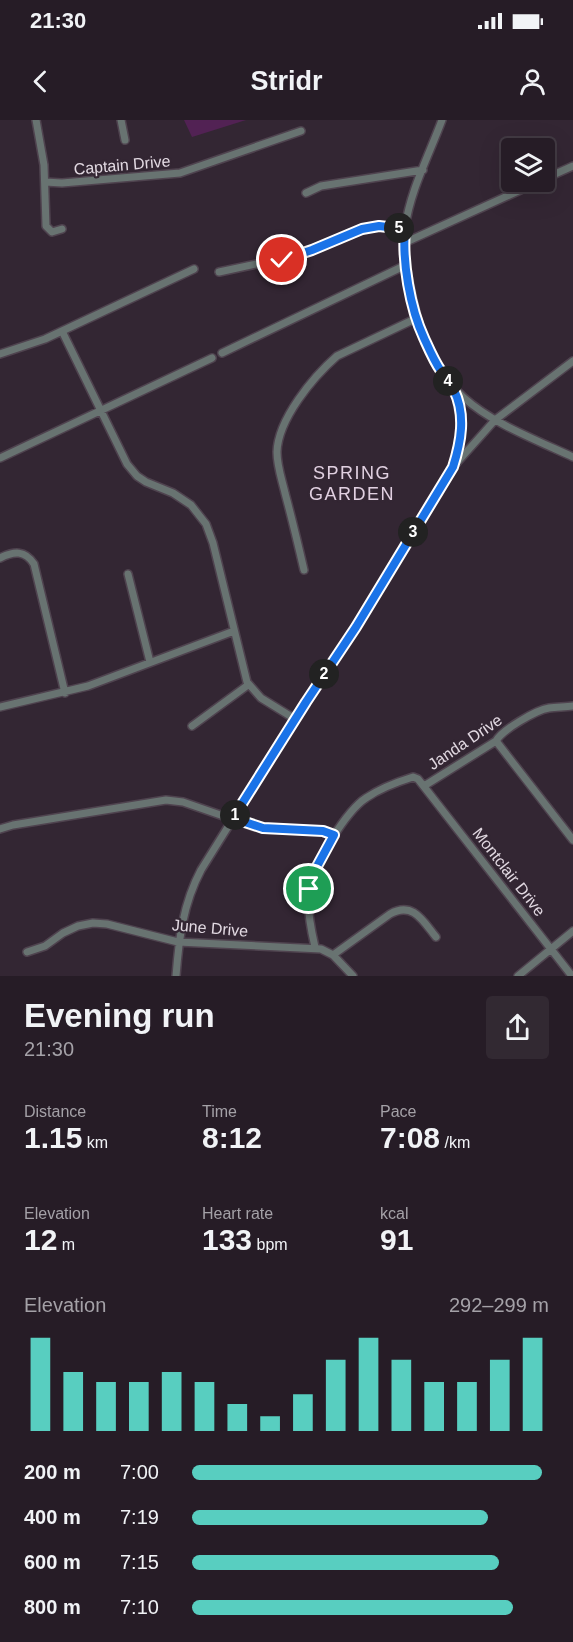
<!DOCTYPE html>
<html lang="en">
<head>
<meta charset="utf-8">
<style>
  :root { --surface:#261c26; --page:#322932; --text:#f1f3f6; --muted:#a4a1a7; --line:#423a43; --accent:#58cec0 }
  body { margin:0; font-family:Helvetica,sans-serif; background:var(--page); color:var(--text); height:100vh; display:flex; flex-direction:column; font-size:22px; white-space:nowrap }
  * { box-sizing:border-box; margin:0 }
  p { font-size:20px; color:var(--muted) }
  .icon { flex:none; width:33px; height:33px; fill:none; stroke:currentColor; stroke-width:2; stroke-linecap:round; stroke-linejoin:round }
  .map { position:relative; height:856px; overflow:hidden }
  .details { display:flex; flex-direction:column; background:var(--surface); flex:1 }
  .details>* { flex:none }
  .buttons { position:absolute; left:501px; top:18px; display:grid; gap:12px }
  .buttons a { display:grid; place-items:center; width:54px; height:54px; border-radius:6px; background:var(--surface); box-shadow:0 6px 24px #0002,0 0 0 2px var(--line); font-size:30px }
  .pin { position:absolute; display:grid; place-items:center; width:51px; height:51px; color:#fff; margin:-26px; border:3px solid #fff; border-radius:50%; box-shadow:0 2px 6px #0007 }
  .km { position:absolute; width:30px; height:30px; margin:-15px; border-radius:50%; background:#222; color:#fff; font-size:16px; line-height:30px; text-align:center }
  .round { display:grid; place-items:center; flex:none; width:63px; height:63px; border-radius:6px; background:var(--page) }
  .summary { display:flex; align-items:center; justify-content:space-between; height:102px; padding:0 24px }
  h1 { font-size:33px; font-weight:600; line-height:45px }
  .figures { display:grid; grid-template-columns:repeat(3,1fr); gap:9px; height:102px; padding:6px 24px }
  .figures div { display:grid; align-content:center }
  .figures b { font-size:30px; font-weight:600 }
  .figures small { font-size:16px; font-weight:400 }
  .figures p { font-size:16px }
  .chart { height:168px; padding:12px 24px }
  .chart p { display:flex; justify-content:space-between }
  .chart svg { width:100%; height:108px; margin-top:6px; stroke:var(--accent); stroke-width:6 }
  ul { padding:0 24px; list-style:none; font-size:20px }
  li { display:grid; grid-template-columns:96px 72px 1fr; align-items:center; height:45px }
  li i { height:15px; border-radius:8px; background:var(--accent) }
  .status { display:flex; justify-content:space-between; align-items:center; height:42px; padding:0 30px; background:var(--surface); direction:ltr }
  .status svg { height:16px; fill:currentColor }
  header { display:flex; justify-content:space-between; align-items:center; height:78px; padding:0 24px; background:var(--surface); font-size:27px; font-weight:600 }
  .map>svg:first-child { display:block }
  .green { fill:#522254 }
  .lines { fill:none; stroke-linecap:round; stroke-linejoin:round }
  .minor-casing { stroke:#4f434f; stroke-width:10 }
  .minor { stroke:#687371; stroke-width:7 }
  .route-casing { stroke:#fff; stroke-width:12 }
  .route { stroke:#1a73e8; stroke-width:8 }
  .labels { text-anchor:middle; dominant-baseline:central; stroke-width:4.5; stroke-linejoin:round; paint-order:stroke }
  .street-label { font-size:16px; fill:#e2d9e2; stroke:#332633 }
  .neighbourhood-label { font-size:18px; letter-spacing:1.5px; fill:#e1d0e1; stroke:#332633 }
</style>
</head>
<body>
<div class="status"><b>21:30</b><svg viewBox="0 0 49 12"><path d="M0 12V9h3v3zM5 12V6h3v6zM10 12V3h3v9zM15 12V0h3v12zM26 1h20v11H26zM47 4h2v5h-2z"/></svg></div>
<header><svg class="icon" aria-label="back" viewBox="0 0 24 24"><path d="M15 5l-7 7 7 7"/></svg>Stridr<svg class="icon" aria-label="person" viewBox="0 0 24 24"><circle cx="12" cy="8" r="4"/><path d="M4 21q1-7 8-7t8 7"/></svg></header>
<div class="map">
<svg width="573" height="856" viewBox="0 0 573 856">
  <rect width="100%" height="100%" fill="#332633"/>
  <path class="green" d="M184,0H246L192,17Z"/>
  <g class="lines">
    <g class="minor-casing">
      <path id="minor" d="M36,0L44,45L46,106L52,112L62,109
        M121,0L125,20
        M442,0C429,35 410,71 405,108C402,131 408,157 413,180C435,282 487,298 573,337
        M544,59L573,46
        M45,62L62,63L180,53L301,11
        M306,73L321,66L423,50
        M404,123L538,62
        M219,152L298,135L362,109L379,106L405,109
        M62,211L127,344L137,356L146,362L173,373L191,385L206,404L213,423L247,562L261,578L295,599
        M222,233L406,145
        M0,234L45,219L194,149
        M455,271L462,307L455,342
        M0,338L212,238
        M0,438C14,431 25,430 34,444L65,573
        M304,450C298,424 292,399 285,373C282,360 277,346 277,332C278,299 313,257 337,236L417,198
        M128,454L150,542
        M0,587L88,566L234,511
        M192,606L248,565
        M496,621L573,720
        M424,666L496,621C502,610 536,590 549,588C557,587 565,587 573,586
        M0,709L13,705L166,680L183,682L255,707L323,711L334,715
        M315,827C311,810 306,786 309,767C314,744 346,691 366,678C379,669 397,662 413,657L418,659L572,856
        M27,832L45,826L63,813L78,806L93,803L107,804L178,822L321,829L333,835L353,856
        M333,835L390,794C413,781 423,801 436,817
        M176,856C179,818 183,784 201,750L306,582L356,507L453,347L495,300L573,241
        M518,856L573,811"/>
    </g>
    <use href="#minor" class="minor"/>
  </g>
  <g class="lines">
    <g class="route-casing">
      <path id="route" d="M282,140L312,130L362,109L379,106L405,109C402,141 410,188 424,218C429,229 434,241 441,251C445,258 451,263 454,270C466,295 461,322 453,347L356,507L306,582L233,698L263,708L323,711L334,715L315,750L309,769"/>
    </g>
    <use href="#route" class="route"/>
  </g>
  <g class="labels">
    <g class="street-label">
      <text transform="translate(122 45) rotate(-5)">Captain Drive</text>
      <text transform="translate(465 622) rotate(-34)">Janda Drive</text>
      <text transform="translate(509 752) rotate(52)">Montclair Drive</text>
      <text transform="translate(210 808) rotate(5)">June Drive</text>
    </g>
    <g class="neighbourhood-label">
      <text x="352" y="353">SPRING<tspan x="352" dy="21">GARDEN</tspan></text>
    </g>
  </g>
</svg>
<div class="buttons">
<a><svg class="icon" aria-label="layers" viewBox="0 0 24 24"><path d="M12 4l9 5-9 5-9-5zM3 14l9 5 9-5"/></svg></a>
</div>
<div class="pin" style="left:309px;top:769px;background:#1e9e55"><svg class="icon" aria-label="arrive" viewBox="0 0 24 24"><path d="M6 21V4h12l-3 4 3 4H6"/></svg></div>
<div class="pin" style="left:282px;top:140px;background:#d93025"><svg class="icon" aria-label="check" viewBox="0 0 24 24"><path d="M5 12l5 5 9-10"/></svg></div>
<b class="km" style="left:235px;top:695px">1</b>
<b class="km" style="left:324px;top:554px">2</b>
<b class="km" style="left:413px;top:412px">3</b>
<b class="km" style="left:448px;top:261px">4</b>
<b class="km" style="left:399px;top:108px">5</b>
</div>
<section class="details">
<div class="summary"><div><h1>Evening run</h1><p>21:30</p></div><a class="round"><svg class="icon" aria-label="share" viewBox="0 0 24 24"><path d="M12 15V3M7 8l5-5 5 5M5 13v7h14v-7"/></svg></a></div>
<div class="figures">
<div><p>Distance</p><b>1.15<small> km</small></b></div>
<div><p>Time</p><b>8:12</b></div>
<div><p>Pace</p><b>7:08<small> /km</small></b></div>
</div>
<div class="figures">
<div><p>Elevation</p><b>12<small> m</small></b></div>
<div><p>Heart rate</p><b>133<small> bpm</small></b></div>
<div><p>kcal</p><b>91</b></div>
</div>
<div class="chart"><p><span>Elevation</span>292–299 m</p>
<svg viewBox="0 0 160 44" preserveAspectRatio="none"><path d="M5 44V6M15 44V20M25 44V24M35 44V24M45 44V20M55 44V24M65 44V33M75 44V38M85 44V29M95 44V15M105 44V6M115 44V15M125 44V24M135 44V24M145 44V15M155 44V6"/></svg>
</div>
<ul>
<li><b>200 m</b>7:00<i style="width:98%"></i></li>
<li><b>400 m</b>7:19<i style="width:83%"></i></li>
<li><b>600 m</b>7:15<i style="width:86%"></i></li>
<li><b>800 m</b>7:10<i style="width:90%"></i></li>
</ul>
</section>
</body>
</html>
